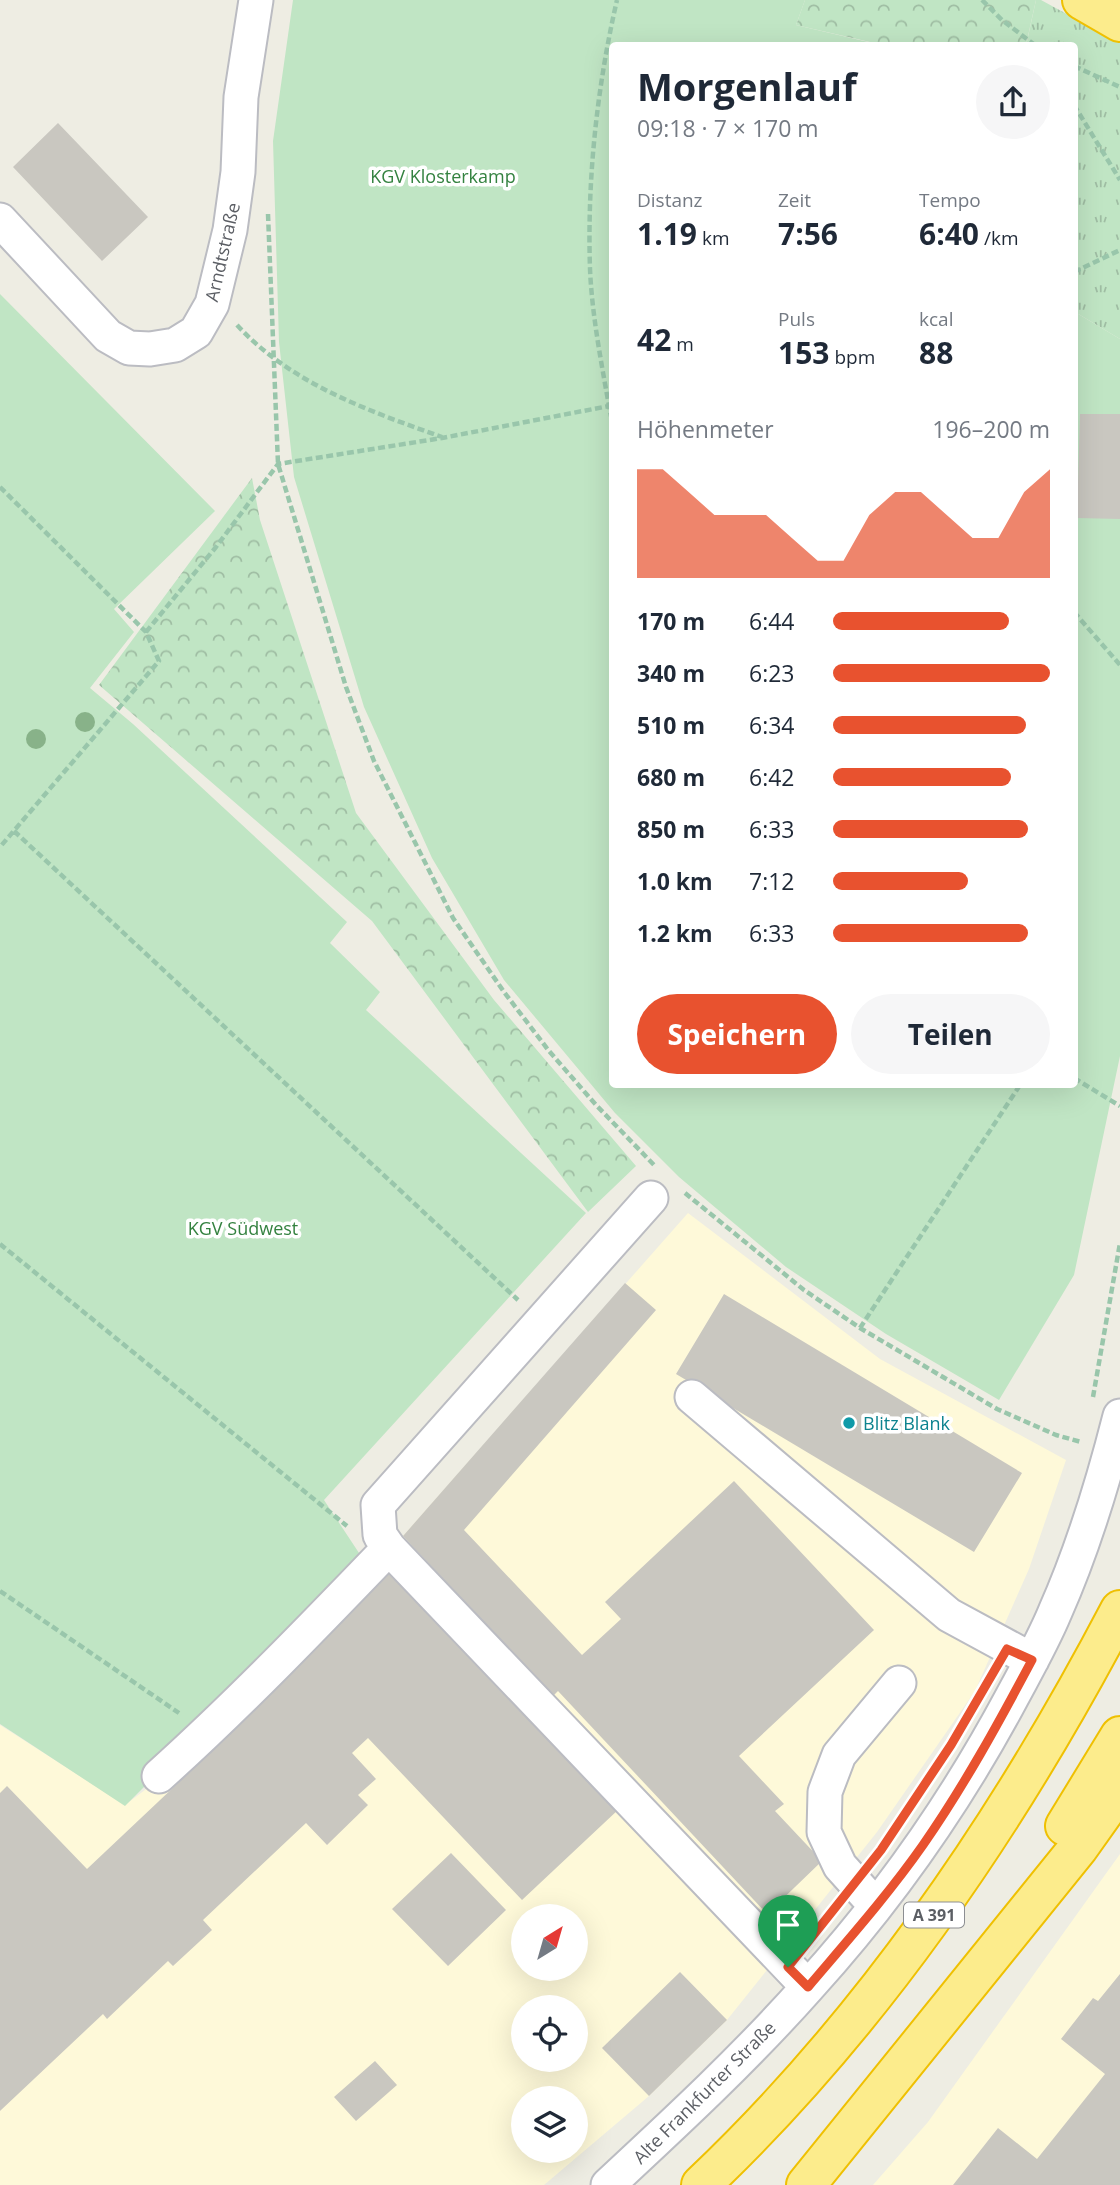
<!DOCTYPE html>
<html lang="de">
<head>
<meta charset="utf-8">
<style>
  :root { --surface:#fff; --page:#f6f6f7; --text:#1f2937; --muted:#747a83; --accent:#e8522f }
  body { margin:0; font-family:"Open Sans",sans-serif; background:var(--page); color:var(--text); height:100vh; display:flex; flex-direction:column; font-size:26px; white-space:nowrap }
  * { box-sizing:border-box; margin:0 }
  p { font-size:23px; color:var(--muted) }
  .icon { flex:none; width:38px; height:38px; fill:none; stroke:currentColor; stroke-width:2; stroke-linecap:round; stroke-linejoin:round }
  .map { position:relative; flex:1; overflow:hidden }
  .drawer { position:absolute; left:609px; top:42px; width:469px; height:1046px; display:flex; flex-direction:column; background:var(--surface); border-radius:7px; box-shadow:0 7px 28px #0002 }
  .drawer>* { flex:none }
  .needle { width:46px; rotate:37deg }
  .buttons { position:absolute; left:511px; top:1904px; display:grid; gap:14px }
  .buttons a { display:grid; place-items:center; width:77px; height:77px; border-radius:50%; background:var(--surface); box-shadow:0 7px 28px #0002; font-size:35px }
  .pin { position:absolute; display:grid; place-items:center; width:60px; height:60px; color:#fff; margin:-72px -30px; border-radius:50% 50% 50% 0; rotate:-45deg; box-shadow:0 0 7px #0007 }
  .pin .icon { rotate:45deg }
  .round { display:grid; place-items:center; flex:none; width:74px; height:74px; border-radius:37px; background:var(--page) }
  .headline { display:flex; align-items:center; justify-content:space-between; height:119px; padding:0 28px }
  h1 { font-size:38px; font-weight:700; line-height:52px }
  .figures { display:grid; grid-template-columns:repeat(3,1fr); gap:10px; height:119px; padding:7px 28px }
  .figures div { display:grid; align-content:center }
  .figures b { font-size:30px; font-weight:700 }
  .figures small { font-size:19px; font-weight:400 }
  .figures p { font-size:19px }
  .chart { height:196px; padding:14px 28px }
  .chart p { display:flex; justify-content:space-between }
  .chart svg { width:100%; height:126px; margin-top:7px; fill:var(--accent); opacity:.7 }
  .primary-button { display:flex; gap:14px; margin-top:auto; padding:14px 28px }
  .primary-button a { flex:1; height:80px; border-radius:42px; background:var(--accent); color:#fff; font-size:28px; font-weight:700; line-height:80px; text-align:center }
  .primary-button a+a { background:var(--page); color:var(--text) }
  ul { padding:0 28px; list-style:none; font-size:23px }
  li { display:grid; grid-template-columns:112px 84px 1fr; align-items:center; height:52px }
  li i { height:18px; border-radius:9px; background:var(--accent) }
  .map>svg:first-child { display:block }
  .commercial { fill:#fef9d9; fill-rule:evenodd }
  .grass { fill:url(#grass-tufts) }
  .forest { fill:url(#forest-crowns) }
  .garden { fill:#c0e5c4 }
  .building { fill:#c9c7c0 }
  .lines { fill:none; stroke-linecap:round; stroke-linejoin:round }
  .minor-casing { stroke:#bbbcc2; stroke-width:37 }
  .highway-casing { stroke:#efc002; stroke-width:42 }
  .path { stroke:#99c6ab; stroke-width:4.5; stroke-dasharray:7 3.5; stroke-linecap:butt }
  .minor { stroke:#fff; stroke-width:33 }
  .highway { stroke:#fcec8c; stroke-width:38 }
  .tree { fill:#88b289 }
  .route-casing { stroke:#fff; stroke-width:14 }
  .route { stroke:#e8522f; stroke-width:9 }
  .culture-dot { fill:#0f9aa8; stroke:#fff; stroke-width:2.5 }
  .labels { text-anchor:middle; dominant-baseline:central; stroke-width:7; stroke-linejoin:round; paint-order:stroke }
  .shield { fill:#fff; stroke:#8c8e92; stroke-width:2 }
  .shield-label { font-size:16px; font-weight:bold; fill:#5b5e64 }
  .park-label { font-size:18px; fill:#348240; stroke:#fff }
  .street-label { font-size:18px; fill:#5b5e64; stroke:#fff }
  .culture-label { font-size:18px; fill:#0d838f; stroke:#fff; text-anchor:start }
</style>
</head>
<body>
<div class="map">
<svg width="1120" height="2185" viewBox="0 0 1120 2185">
  <defs>
    <pattern id="grass-tufts" width="24" height="20" patternUnits="userSpaceOnUse" patternTransform="scale(1.75)"><rect width="24" height="20" fill="#c0e5c4"/><path d="M3 7l-1-3M5 7V3M7 7l1-3M15 17l-1-3M17 17v-4M19 17l1-3" fill="none" stroke="#9fbda3"/></pattern>
    <pattern id="forest-crowns" width="20" height="18" patternUnits="userSpaceOnUse" patternTransform="scale(1.75)"><rect width="20" height="18" fill="#c0e5c4"/><path d="M2 6a3 3 0 1 1 6 0M12 15a3 3 0 1 1 6 0" fill="none" stroke="#9fbda3"/></pattern>
  </defs>
  <rect width="100%" height="100%" fill="#eeede3"/>
  <path class="commercial" d="M688,1213L880,1359L1066,1460L1029,1569L975,1691L877,1832L727,2020L649,2096L544,2185H0V1725L125,1805L206,1744L392,1569L403,1536ZM523,1916H576V1969H523ZM523,2007H576V2060H523ZM523,2098H576V2151H523Z
    M1120,1854V2185H873L928,2122Z"/>
  <path class="grass" d="M1036,0H1041L1120,43V339L1075,312L1074,46H1026Z"/>
  <path class="forest" d="M805,0H1036L1026,45H883L796,25Z
    M252,478L260,520L356,813L494,1000L636,1166L588,1212L372,921L99,685Z"/>
  <path class="garden" d="M293,0H805L796,25L881,45L612,46V1085H1074L1075,312L1120,339V1056L1074,1275L999,1400L886,1334L786,1267L679,1177L615,1113L504,980L432,858L364,707L294,477L279,342L273,141Z
    M0,294L215,511L114,609L134,632L90,688L133,724L347,922L330,943L380,992L366,1010L586,1213L324,1500L361,1556L284,1647L125,1806L0,1724Z"/>
  <path class="building" d="M58,123L148,217L102,261L13,167Z
    M1080,414H1120V519L1077,518Z
    M625,1283L656,1310L464,1530L582,1655L621,1619L605,1602L734,1481L874,1630L739,1756L784,1804L775,1811L822,1861L767,1914L558,1691L553,1696L403,1536Z
    M724,1294L1022,1473L974,1552L676,1374Z
    M392,1569L619,1809L522,1900L368,1738L352,1753L376,1779L358,1795L368,1805L327,1845L306,1823L203,1920L212,1930L173,1966L168,1961L107,2019L103,2014L0,2111V1793L7,1786L87,1869L212,1751L206,1744Z
    M451,1853L506,1910L448,1966L392,1909Z
    M680,1972L727,2020L649,2096L602,2048Z
    M1120,1974V2185H953L998,2128L1037,2159L1105,2074L1061,2039L1093,1998L1098,2001Z
    M375,2061L397,2085L356,2121L334,2097Z"/>
  <g class="lines">
    <g class="minor-casing">
      <path id="minor" d="M0,220L108,336L129,348L150,349L175,345L196,332L212,304L230,230L238,172L241,97L256,0
        M651,1198L378,1505L380,1535L389,1548L808,1987
        M692,1397L949,1615L1032,1660
        M159,1776C239,1704 314,1626 389,1548
        M876,1906L840,1866L824,1832L825,1792L839,1755L899,1683
        M608,2185C677,2121 746,2057 808,1987C888,1899 956,1802 1012,1697C1027,1669 1043,1641 1055,1612C1083,1549 1103,1483 1120,1416"/>
    </g>
    <g class="highway-casing">
      <path id="highway" d="M1082,0L1120,22
        M1065,1826L1120,1736
        M701,2185C874,2021 1010,1820 1120,1610
        M806,2185L1079,1847L1120,1789"/>
    </g>
    <path class="path" d="M982,0L1002,20L1036,46
      M1074,66L1120,87
      M1074,105L1120,180
      M268,214L278,464L346,687L374,761L453,918L504,992L549,1051L596,1105L655,1166
      M1074,272L1120,250
      M237,325C291,384 369,411 442,437
      M612,407L609,406C601,361 592,315 590,269C587,179 597,87 617,0
      M0,487L146,632L159,661L0,847
      M1074,612L1120,665
      M146,632L216,547L278,464L442,438L609,406L612,421
      M14,831L518,1300
      M1074,1078L1120,1106
      M685,1193L804,1290L860,1328L997,1409L1056,1435L1081,1442
      M0,1244L347,1526
      M860,1328L1020,1085
      M1093,1397L1120,1243
      M0,1591L179,1713"/>
    <use href="#minor" class="minor"/>
    <use href="#highway" class="highway"/>
  </g>
  <g class="tree">
    <circle cx="85" cy="722" r="10"/>
    <circle cx="36" cy="739" r="10"/>
  </g>
  <g class="lines">
    <g class="route-casing">
      <path id="route" d="M1007,1649L1032,1660C998,1724 964,1786 923,1845C888,1895 847,1941 808,1987L788,1967L881,1850L951,1745Z"/>
    </g>
    <use href="#route" class="route"/>
  </g>
  <circle class="culture-dot" cx="849" cy="1423" r="7"/>
  <g class="labels">
    <rect class="shield" x="904" y="1902.5" width="60" height="25" rx="5"/>
    <g class="shield-label">
      <text x="934" y="1915">A 391</text>
    </g>
    <g class="park-label">
      <text x="443" y="176">KGV Klosterkamp</text>
      <text x="243" y="1228">KGV Südwest</text>
    </g>
    <g class="street-label">
      <text transform="translate(222 252) rotate(-77)">Arndtstraße</text>
      <text transform="translate(704 2092) rotate(-45)">Alte Frankfurter Straße</text>
    </g>
    <g class="culture-label">
      <text x="863" y="1423">Blitz Blank</text>
    </g>
  </g>
</svg>
<div class="buttons">
<a><svg class="needle" viewBox="-14 -14 28 28"><path d="M0-13l5 13h-10z" fill="#e53935"/><path d="M0 13l5-13h-10z" fill="#747a83"/></svg></a>
<a><svg class="icon" aria-label="locate" viewBox="0 0 24 24"><circle cx="12" cy="12" r="6"/><path d="M12 2v4M12 18v4M2 12h4M18 12h4"/></svg></a>
<a><svg class="icon" aria-label="layers" viewBox="0 0 24 24"><path d="M12 4l9 5-9 5-9-5zM3 14l9 5 9-5"/></svg></a>
</div>
<div class="pin" style="left:788px;top:1967px;background:#1e9e55"><svg class="icon" aria-label="arrive" viewBox="0 0 24 24"><path d="M6 21V4h12l-3 4 3 4H6"/></svg></div>
<section class="drawer">
<div class="headline"><div><h1>Morgenlauf</h1><p>09:18 · 7 × 170 m</p></div><a class="round"><svg class="icon" aria-label="share" viewBox="0 0 24 24"><path d="M12 15V3M7 8l5-5 5 5M5 13v7h14v-7"/></svg></a></div>
<div class="figures">
<div><p>Distanz</p><b>1.19<small> km</small></b></div>
<div><p>Zeit</p><b>7:56</b></div>
<div><p>Tempo</p><b>6:40<small> /km</small></b></div>
</div>
<div class="figures">
<div><b>42<small> m</small></b></div>
<div><p>Puls</p><b>153<small> bpm</small></b></div>
<div><p>kcal</p><b>88</b></div>
</div>
<div class="chart"><p><span>Höhenmeter</span>196–200 m</p>
<svg viewBox="0 0 160 44" preserveAspectRatio="none"><path d="M0 44V6L10 6L20 14L30 22L40 22L50 22L60 30L70 38L80 38L90 22L100 14L110 14L120 22L130 30L140 30L150 14L160 6V44z"/></svg>
</div>
<ul>
<li><b>170 m</b>6:44<i style="width:81%"></i></li>
<li><b>340 m</b>6:23<i style="width:100%"></i></li>
<li><b>510 m</b>6:34<i style="width:89%"></i></li>
<li><b>680 m</b>6:42<i style="width:82%"></i></li>
<li><b>850 m</b>6:33<i style="width:90%"></i></li>
<li><b>1.0 km</b>7:12<i style="width:62%"></i></li>
<li><b>1.2 km</b>6:33<i style="width:90%"></i></li>
</ul>
<div class="primary-button"><a>Speichern</a><a>Teilen</a></div>
</section>
</div>
</body>
</html>
